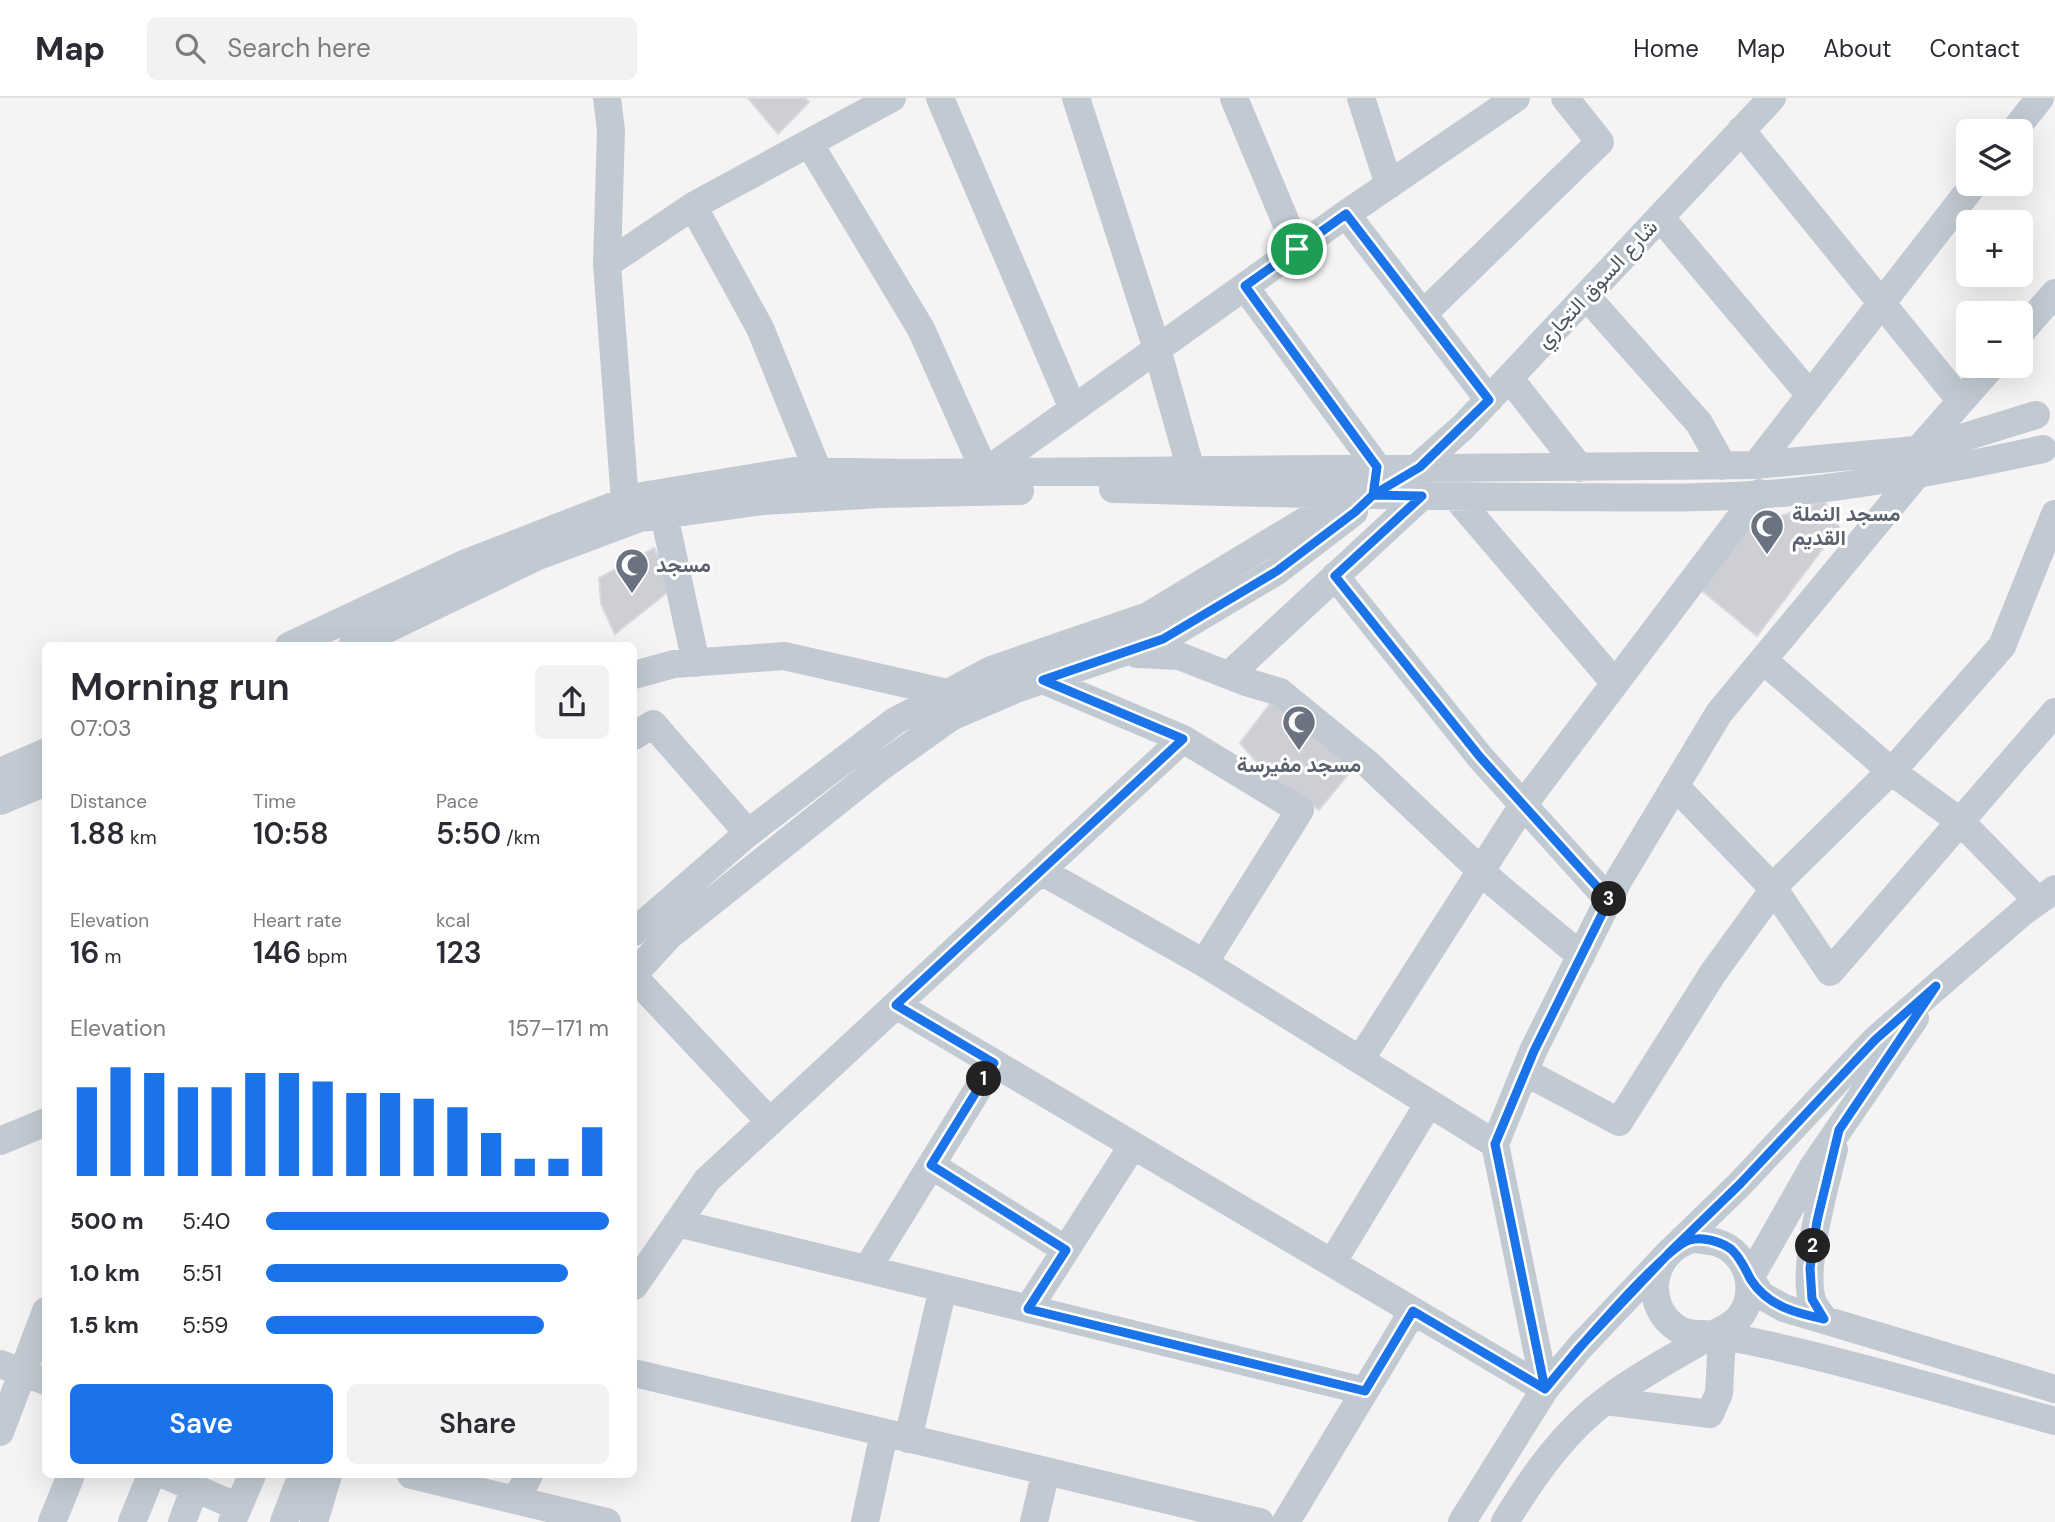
<!DOCTYPE html>
<html lang="en">
<head>
<meta charset="utf-8">
<style>
  :root { --surface:#fff; --page:#f2f2f3; --text:#2b2b33; --muted:#7c7c81; --line:#e1e1e2; --accent:#1a73e8 }
  body { margin:0; font-family:"DM Sans",Vazirmatn,sans-serif; background:var(--page); color:var(--text); height:100vh; display:flex; flex-direction:column; font-size:26px; white-space:nowrap }
  * { box-sizing:border-box; margin:0 }
  p { font-size:23px; color:var(--muted) }
  .icon { flex:none; width:38px; height:38px; fill:none; stroke:currentColor; stroke-width:2; stroke-linecap:round; stroke-linejoin:round }
  .map { position:relative; flex:1; overflow:hidden }
  .details { position:absolute; left:42px; top:544px; width:595px; height:836px; display:flex; flex-direction:column; background:var(--surface); border-radius:10px; box-shadow:0 7px 28px #0002 }
  .details>* { flex:none }
  .tools { position:absolute; left:1956px; top:21px; display:grid; gap:14px }
  .tools a { display:grid; place-items:center; width:77px; height:77px; border-radius:10px; background:var(--surface); box-shadow:0 7px 28px #0002; font-size:35px }
  .pin { position:absolute; display:grid; place-items:center; width:60px; height:60px; color:#fff; margin:-30px; border:4px solid #fff; border-radius:50%; box-shadow:0 2px 7px #0007 }
  .km { position:absolute; width:35px; height:35px; margin:-18px; border-radius:50%; background:#222; color:#fff; font-size:19px; line-height:35px; text-align:center }
  .round { display:grid; place-items:center; flex:none; width:74px; height:74px; border-radius:10px; background:var(--page) }
  .overview { display:flex; align-items:center; justify-content:space-between; height:119px; padding:0 28px }
  h1 { font-size:38px; font-weight:600; line-height:52px }
  .stats { display:grid; grid-template-columns:repeat(3,1fr); gap:10px; height:119px; padding:7px 28px }
  .stats div { display:grid; align-content:center }
  .stats b { font-size:30px; font-weight:600 }
  .stats small { font-size:19px; font-weight:400 }
  .stats p { font-size:19px }
  .chart { height:196px; padding:14px 28px }
  .chart p { display:flex; justify-content:space-between }
  .chart svg { width:100%; height:126px; margin-top:7px; stroke:var(--accent); stroke-width:6 }
  .action { display:flex; gap:14px; margin-top:auto; padding:14px 28px }
  .action a { flex:1; height:80px; border-radius:10px; background:var(--accent); color:#fff; font-size:28px; font-weight:600; line-height:80px; text-align:center }
  .action a+a { background:var(--page); color:var(--text) }
  ul { padding:0 28px; list-style:none; font-size:23px }
  li { display:grid; grid-template-columns:112px 84px 1fr; align-items:center; height:52px }
  li i { height:18px; border-radius:9px; background:var(--accent) }
  header { display:flex; align-items:center; gap:42px; box-sizing:border-box; height:98px; padding:0 35px; background:var(--surface); border-bottom:2px solid var(--line) }
  header strong { font-size:33px }
  nav { display:flex; gap:38px; margin-inline-start:auto; font-size:24px }
  .search { width:490px; height:63px; background:var(--page); display:flex; align-items:center; gap:18px; box-sizing:border-box; padding:0 24px; border-radius:10px; color:var(--muted); font-size:26px }
  .map>svg:first-child { display:block }
  .building { fill:#cdcfd5; stroke:#d7d9de; stroke-width:2 }
  .lines { fill:none; stroke-linecap:round; stroke-linejoin:round }
  .minor { stroke:#c1cad2; stroke-width:28 }
  .route-casing { stroke:#fff; stroke-width:14 }
  .route { stroke:#1a73e8; stroke-width:9 }
  .labels { text-anchor:middle; dominant-baseline:central; stroke-width:6; stroke-linejoin:round; paint-order:stroke }
  .street-label { font-size:21px; fill:#4a5661; stroke:#fff }
  .worship-label { font-size:21px; font-weight:bold; fill:#5b616d; stroke:#fff; text-anchor:start }
</style>
</head>
<body>
<header>
<strong>Map</strong>
<div class="search"><svg class="icon" aria-label="search" viewBox="0 0 24 24"><circle cx="10" cy="10" r="6"/><path d="M15 15l6 6"/></svg>Search here</div>
<nav><a>Home</a><a>Map</a><a>About</a><a>Contact</a></nav>
</header>
<div class="map">
<svg width="2055" height="1424" viewBox="0 0 2055 1424">
  <rect width="100%" height="100%" fill="#f5f3f3"/>
  <path class="building" d="M748,0H805L809,4L778,36Z
    M1824,403L1839,429L1757,538L1695,487L1752,412L1772,421Z
    M654,450L674,489L615,536L601,506L599,480Z
    M1277,597L1360,662L1319,712L1263,671L1240,645Z"/>
  <g class="lines">
    <path class="minor" d="M607,0L611,32L607,166L625,403
      M940,0L1073,311
      M1076,0L1157,251L1191,372
      M1234,0L1297,151
      M1361,0L1389,87
      M1741,32L1961,303
      M2014,33L2040,0
      M809,45L921,231L985,374L1346,116L1516,0
      M693,108L760,230L818,373
      M1346,116L1489,302
      M1660,119L1810,297
      M607,166L693,108L892,0
      M1245,189L1377,369L1375,382
      M1586,198L1699,325L1723,368
      M1423,216L1600,44L1565,0
      M2021,234L2055,195
      M1510,281L1580,370
      M1918,352L1992,268
      M1756,367L1974,86
      M1412,374L1463,329L1772,0
      M1113,391C1255,395 1396,398 1538,399C1622,399 1708,402 1792,394C1877,385 1961,369 2043,351
      M1455,398L1615,585
      M664,417L696,565
      M1335,478L1480,659L1609,802
      M289,548L466,465L636,399L794,373L907,375L1756,367L1926,351L2036,317
      M352,548L536,459L640,420L763,403L881,396L1020,393
      M1137,556L1179,558L1246,584L1280,594L1368,666L1495,786L1581,858
      M1763,562L1891,673L1961,724L2038,803
      M634,577L674,566L784,558L947,595
      M1229,577L1422,398
      M1043,582L1183,641L1300,712L1204,865
      M634,638L653,626L748,735
      M0,674L46,654
      M1675,688L1774,791L1830,874L2055,614
      M0,703L46,684
      M1041,773L1204,865L1495,1046L1545,1291
      M634,834L748,735L895,623L991,572L1148,518L1305,423L1358,403
      M634,876L670,837L878,671L951,619L1016,591L1163,541L1277,473L1354,414
      M634,879L770,1024
      M896,907L1545,1291
      M1915,920L1813,1069L1750,1180L1761,1197L1784,1210L2055,1291
      M1360,962L1523,707L1759,395
      M1525,974L1619,1024L1713,875L1782,780L1901,663L2002,548L2055,416
      M0,1043L46,1024
      M1495,1046L1533,953L1618,783L1719,615L1918,375
      M931,1067L1066,1152
      M677,1125L1365,1293
      M1332,1165L1429,1005
      M867,1171L994,965
      M634,1188L707,1082L1183,641
      M1028,1211L1133,1047
      M1824,1221C1820,1215 1814,1209 1812,1202C1802,1167 1825,1088 1834,1051
      M0,1266L46,1283
      M634,1275L1260,1424
      M1605,1303L1710,1316L1719,1295L1722,1239
      M0,1334L46,1213
      M908,1341L943,1190
      M165,1377L238,1409
      M411,1377L607,1424
      M516,1402L529,1377
      M52,1424L71,1377
      M132,1424L151,1377
      M182,1424L195,1390
      M232,1424L252,1377
      M284,1424L302,1377
      M314,1424L328,1377
      M865,1424L884,1335
      M1034,1424L1046,1373
      M1286,1424L1413,1213
      M1462,1424L1545,1291L1579,1250L1669,1155L1740,1086L1875,942L2024,813L2055,791
      M1505,1424C1533,1378 1565,1332 1609,1300C1639,1277 1678,1257 1711,1237C1721,1233 1730,1229 1738,1221C1762,1193 1746,1148 1710,1143C1703,1142 1695,1140 1689,1142C1650,1156 1642,1208 1678,1231C1690,1238 1701,1235 1714,1237C1735,1240 1756,1244 1777,1249C1870,1270 1962,1298 2055,1323"/>
  </g>
  <g class="lines">
    <g class="route-casing">
      <path id="route" d="M1297,151L1245,188L1377,369L1373,397L1355,414L1277,473L1163,541L1043,582L1183,641L896,907L994,965L931,1067L1066,1152L1028,1211L1365,1293L1413,1213L1545,1291C1567,1264 1664,1149 1690,1142C1703,1138 1721,1144 1731,1151C1741,1160 1745,1171 1751,1182C1768,1208 1795,1215 1824,1221L1812,1201L1810,1170L1817,1123L1839,1032L1936,888L1875,942L1740,1086L1669,1155L1579,1250L1545,1291L1495,1046L1534,953L1609,802L1480,659L1335,478L1422,398L1373,397L1420,369L1489,302L1346,116L1297,151"/>
    </g>
    <use href="#route" class="route"/>
  </g>
  <defs>
    <g id="mosque-pin" transform="scale(1.75)"><path d="M0 17L-7.5 6A9.5 9.5 0 1 1 7.5 6Z" fill="#6b7280" stroke="#fff"/><path d="M3.5-4.9A6 6 0 1 0 3.5 4.9A5 5 0 1 1 3.5-4.9Z" fill="#fff"/></g>
  </defs>
  <g fill-rule="evenodd">
    <use href="#mosque-pin" x="1767" y="428"/>
    <use href="#mosque-pin" x="632" y="467"/>
    <use href="#mosque-pin" x="1299" y="624"/>
  </g>
  <g class="labels">
    <g class="street-label">
      <text transform="translate(1597 186) rotate(-47)">شارع السوق التجاري</text>
    </g>
    <g class="worship-label">
      <text x="1792" y="416">مسجد النملة<tspan x="1792" dy="24">القديم</tspan></text>
      <text x="656" y="467">مسجد</text>
      <text x="1299" y="667" text-anchor="middle">مسجد مفيرسة</text>
    </g>
  </g>
</svg>
<div class="tools">
<a><svg class="icon" aria-label="layers" viewBox="0 0 24 24"><path d="M12 4l9 5-9 5-9-5zM3 14l9 5 9-5"/></svg></a>
<a>+</a>
<a>−</a>
</div>
<div class="pin" style="left:1297px;top:151px;background:#1e9e55"><svg class="icon" aria-label="arrive" viewBox="0 0 24 24"><path d="M6 21V4h12l-3 4 3 4H6"/></svg></div>
<b class="km" style="left:984px;top:981px">1</b>
<b class="km" style="left:1813px;top:1148px">2</b>
<b class="km" style="left:1609px;top:801px">3</b>
<section class="details">
<div class="overview"><div><h1>Morning run</h1><p>07:03</p></div><a class="round"><svg class="icon" aria-label="share" viewBox="0 0 24 24"><path d="M12 15V3M7 8l5-5 5 5M5 13v7h14v-7"/></svg></a></div>
<div class="stats">
<div><p>Distance</p><b>1.88<small> km</small></b></div>
<div><p>Time</p><b>10:58</b></div>
<div><p>Pace</p><b>5:50<small> /km</small></b></div>
</div>
<div class="stats">
<div><p>Elevation</p><b>16<small> m</small></b></div>
<div><p>Heart rate</p><b>146<small> bpm</small></b></div>
<div><p>kcal</p><b>123</b></div>
</div>
<div class="chart"><p><span>Elevation</span>157–171 m</p>
<svg viewBox="0 0 160 44" preserveAspectRatio="none"><path d="M5 44V13M15 44V6M25 44V8M35 44V13M45 44V13M55 44V8M65 44V8M75 44V11M85 44V15M95 44V15M105 44V17M115 44V20M125 44V29M135 44V38M145 44V38M155 44V27"/></svg>
</div>
<ul>
<li><b>500 m</b>5:40<i style="width:100%"></i></li>
<li><b>1.0 km</b>5:51<i style="width:88%"></i></li>
<li><b>1.5 km</b>5:59<i style="width:81%"></i></li>
</ul>
<div class="action"><a>Save</a><a>Share</a></div>
</section>
</div>
</body>
</html>
